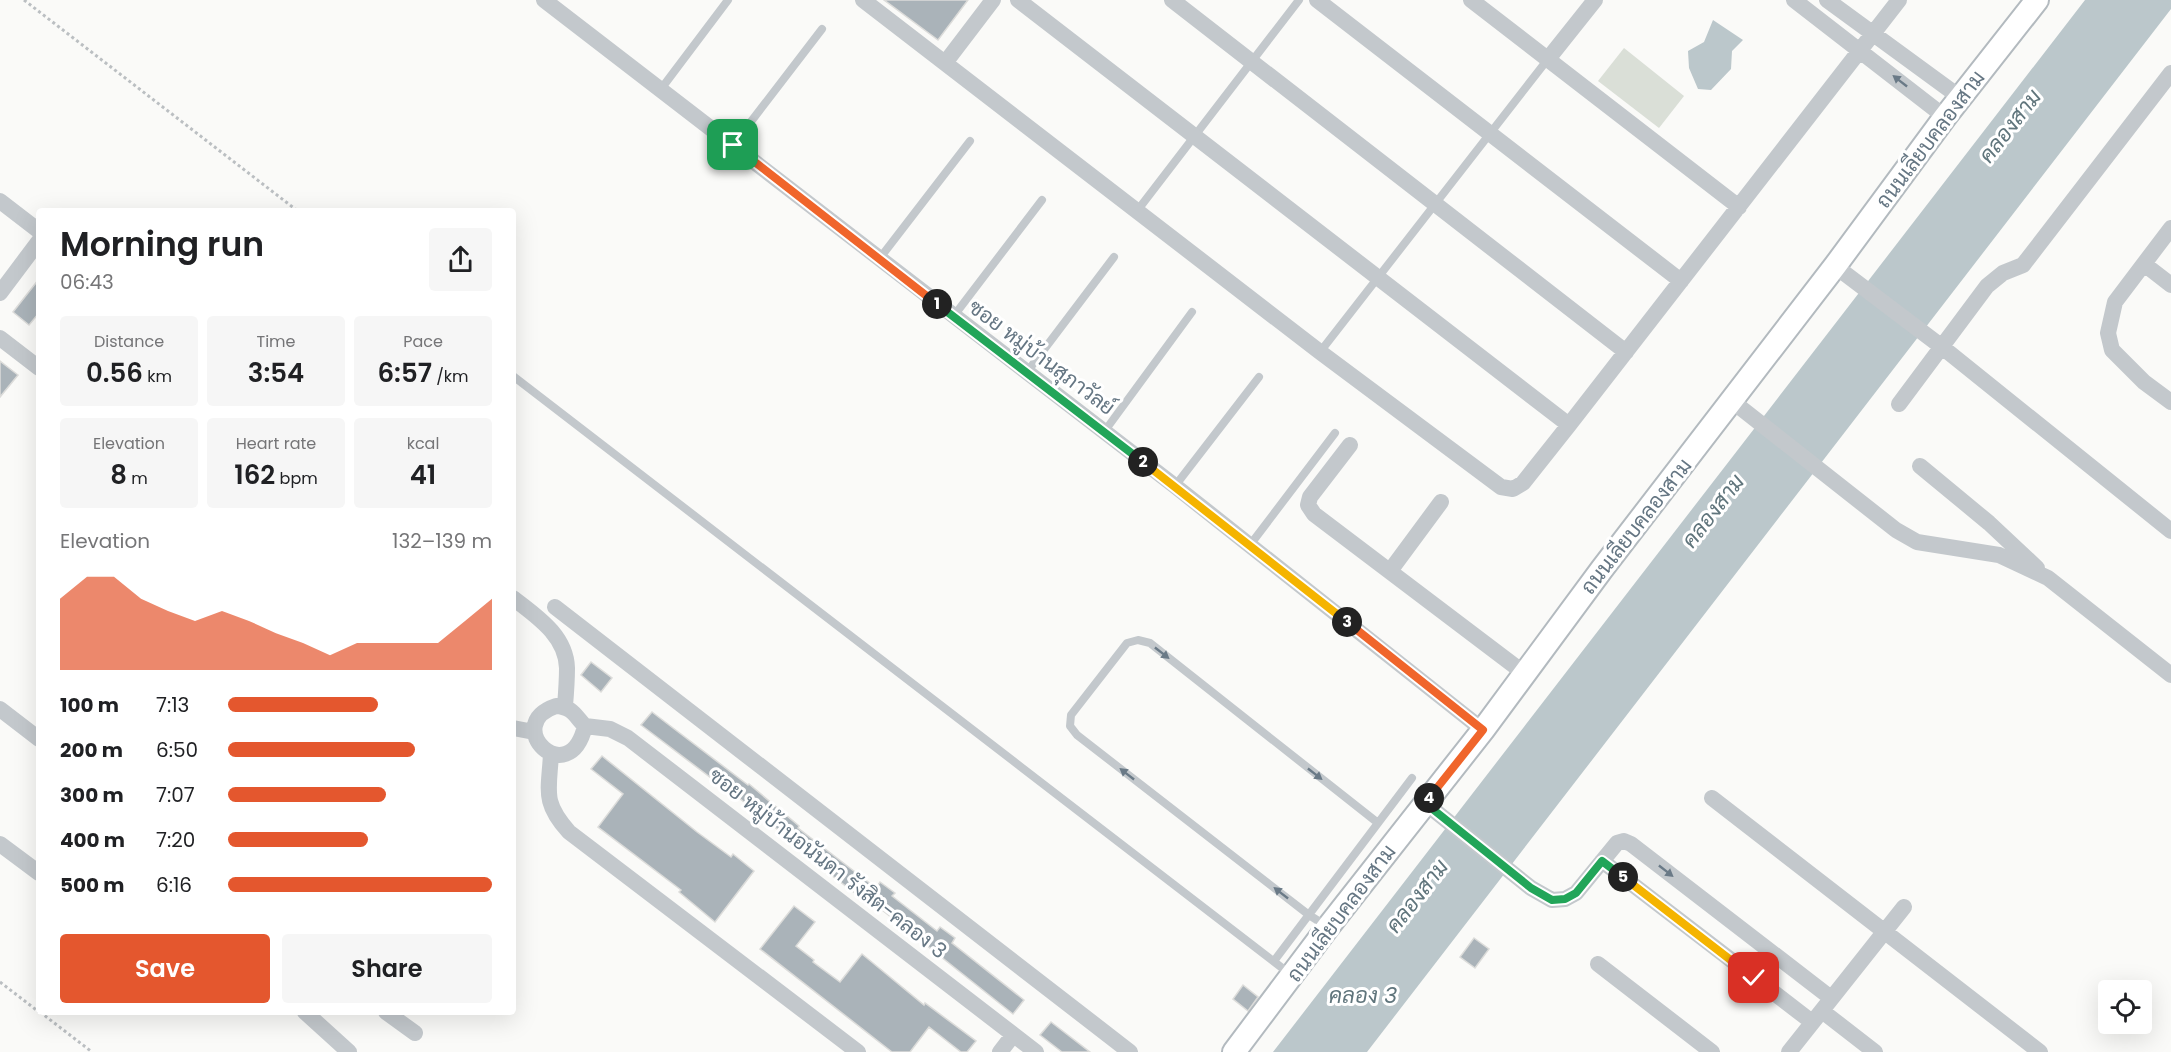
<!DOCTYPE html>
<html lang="en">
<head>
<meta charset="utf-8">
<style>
  :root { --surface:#fff; --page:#f6f6f6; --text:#202124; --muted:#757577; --accent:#e4572e }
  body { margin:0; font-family:Poppins,Sarabun,sans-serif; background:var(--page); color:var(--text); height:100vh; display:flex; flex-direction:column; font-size:22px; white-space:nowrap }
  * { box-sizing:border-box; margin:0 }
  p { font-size:20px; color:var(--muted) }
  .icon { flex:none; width:33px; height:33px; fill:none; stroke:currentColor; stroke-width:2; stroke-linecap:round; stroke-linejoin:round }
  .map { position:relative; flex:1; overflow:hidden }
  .sheet { position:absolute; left:36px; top:208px; width:480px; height:807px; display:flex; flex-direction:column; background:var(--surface); border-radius:6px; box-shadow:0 6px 24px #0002 }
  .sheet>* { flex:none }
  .controls { position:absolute; left:2098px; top:980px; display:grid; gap:12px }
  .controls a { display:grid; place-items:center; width:54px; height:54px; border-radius:6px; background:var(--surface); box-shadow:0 6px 24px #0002; font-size:30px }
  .pin { position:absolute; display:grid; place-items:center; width:51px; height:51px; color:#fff; margin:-26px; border-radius:12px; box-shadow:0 3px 9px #0006 }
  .km { position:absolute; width:30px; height:30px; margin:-15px; border-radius:50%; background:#222; color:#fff; font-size:16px; line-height:30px; text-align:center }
  .round { display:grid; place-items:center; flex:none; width:63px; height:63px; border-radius:6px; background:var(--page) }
  .headline { display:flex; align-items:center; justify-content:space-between; height:102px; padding:0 24px }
  h1 { font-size:33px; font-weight:600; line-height:45px }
  .stats { display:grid; grid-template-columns:repeat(3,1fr); gap:9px; height:102px; padding:6px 24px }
  .stats div { display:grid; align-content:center; border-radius:6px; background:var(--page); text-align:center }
  .stats b { font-size:26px; font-weight:600 }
  .stats small { font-size:16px; font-weight:400 }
  .stats p { font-size:16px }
  .chart { height:168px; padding:12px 24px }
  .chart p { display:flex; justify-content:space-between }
  .chart svg { width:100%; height:108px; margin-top:6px; fill:var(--accent); opacity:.7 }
  .button { display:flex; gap:12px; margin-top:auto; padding:12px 24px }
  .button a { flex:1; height:69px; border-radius:6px; background:var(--accent); color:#fff; font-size:24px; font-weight:600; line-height:69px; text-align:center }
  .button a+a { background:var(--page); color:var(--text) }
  ul { padding:0 24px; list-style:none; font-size:20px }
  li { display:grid; grid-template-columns:96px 72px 1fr; align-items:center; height:45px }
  li i { height:15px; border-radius:8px; background:var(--accent) }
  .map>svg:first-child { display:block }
  .green { fill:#dadfd7 }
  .water { fill:#bbc7cb }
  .building { fill:#aab3b9; stroke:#dcdcda; stroke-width:1.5 }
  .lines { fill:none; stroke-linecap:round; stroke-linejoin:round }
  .secondary-casing { stroke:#b3babf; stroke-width:26 }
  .path { stroke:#bbbfc2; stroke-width:3; stroke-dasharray:3 3; stroke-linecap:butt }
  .service { stroke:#c3c8cc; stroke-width:8 }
  .minor { stroke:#c3c8cc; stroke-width:16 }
  .secondary { stroke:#fff; stroke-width:22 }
  .oneway { fill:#6a7a87 }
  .split-1-casing { stroke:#fff; stroke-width:12 }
  .split-2-casing { stroke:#fff; stroke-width:12 }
  .split-3-casing { stroke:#fff; stroke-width:12 }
  .split-4-casing { stroke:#fff; stroke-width:12 }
  .split-5-casing { stroke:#fff; stroke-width:12 }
  .split-6-casing { stroke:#fff; stroke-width:12 }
  .split-1 { stroke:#f0652b; stroke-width:8 }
  .split-2 { stroke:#22a559; stroke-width:8 }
  .split-3 { stroke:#f5b400; stroke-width:8 }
  .split-4 { stroke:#f0652b; stroke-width:8 }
  .split-5 { stroke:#22a559; stroke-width:8 }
  .split-6 { stroke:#f5b400; stroke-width:8 }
  .labels { text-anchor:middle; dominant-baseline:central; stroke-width:6; stroke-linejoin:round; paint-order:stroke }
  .street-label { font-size:21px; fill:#657683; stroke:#fff }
  .water-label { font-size:22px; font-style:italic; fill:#60757c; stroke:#fff }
</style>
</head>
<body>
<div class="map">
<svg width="2171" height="1052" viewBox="0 0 2171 1052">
  <rect width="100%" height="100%" fill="#fafaf8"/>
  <path class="green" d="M1624,48L1684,96L1659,128L1598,81Z"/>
  <path class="water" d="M2085,0H2171V9L1367,1052H1273Z
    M1713,20L1743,40L1732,51L1731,69L1711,90L1698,89L1689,68L1688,51L1704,42Z"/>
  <path class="building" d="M884,0H968L938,40Z
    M39,279V313L29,325L13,312Z
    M0,361L18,375L0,397Z
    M591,662L612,678L601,692L581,675Z
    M652,712L748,785L749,784L799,826L798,828L876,888L880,882L895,893L892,896L937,931L940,927L955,938L952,943L1024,1000L1013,1014L882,910L880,912L802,853L804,851L728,789L727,790L641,725Z
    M602,756L697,832L731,857L733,854L754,871L715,922L679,892L681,890L598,827L623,794L591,769Z
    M794,906L815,922L796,946L814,960L813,962L840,982L862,954L924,1005L925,1003L976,1041L967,1052H961L929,1027L910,1052H892L760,949Z
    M1474,938L1489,949L1475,968L1460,957Z
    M1243,985L1258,997L1248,1011L1233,999Z
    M1051,1022L1090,1052H1062L1040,1035Z"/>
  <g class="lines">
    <g class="secondary-casing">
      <path id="secondary" d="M1234,1052L1328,927L1483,730L1602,569L1835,266L1945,117L2037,0"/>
    </g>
    <path class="path" d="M24,0L299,212
      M0,982L39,1012
      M40,1012L92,1052"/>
    <path class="service" d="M661,89L728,0
      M733,145L822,29
      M1137,211L1299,0
      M880,258L970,141
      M953,317L1042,200
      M1320,352L1548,59
      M1027,372L1114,257
      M513,376L1290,974
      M1104,432L1192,312
      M1175,486L1259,377
      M1250,545L1335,433
      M1328,927L1309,915L1077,735L1070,726L1071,715L1127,643L1138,640L1150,643L1378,823
      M1274,961L1412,778"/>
    <path class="minor" d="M544,0L1175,486L1483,730
      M863,0L1320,352L1501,487L1513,489L1523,483L1569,425L1899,0
      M1018,0L1569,425
      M1172,0L1626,352
      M1317,0L1681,281
      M1471,0L1739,207
      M1794,0L1945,117
      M1827,0L1961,98
      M1548,59L1595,0
      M945,63L993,0
      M0,201L39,231
      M2171,228L2115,302L2108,333L2112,350L2144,382L2171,402
      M2144,264L2171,285
      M1835,266L1942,347L2171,531
      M0,293L39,241
      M0,338L39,368
      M1732,401L1896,530L1917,542L1999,555L2048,578L2171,675
      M1899,404L1987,286L2003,273L2023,265L2171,73
      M1350,445L1310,497L1308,505L1314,514L1524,673
      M1920,466L1989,523L2037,568
      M1390,571L1441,502
      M513,598C536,616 566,635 567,668C567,681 566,694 565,706
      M555,607L1130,1052
      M556,706C573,707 575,716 585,726C569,793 500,725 556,706Z
      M0,709L39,739
      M585,726L610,729L628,738L1036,1052
      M513,728L534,732
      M551,754C549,791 542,802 569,832L858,1052
      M1712,798L2040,1052
      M1425,803L1531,888L1552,900L1565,899L1576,893L1617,843L1624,841L1631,844L1831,998
      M0,844L39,873
      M1602,861L1812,1022
      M1598,964L1712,1052
      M1822,1011L1875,1052
      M305,1012L349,1052
      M386,1012L415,1033
      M1000,1052L1013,1035
      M1789,1052L1904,907"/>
    <use href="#secondary" class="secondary"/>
  </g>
  <defs><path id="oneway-solid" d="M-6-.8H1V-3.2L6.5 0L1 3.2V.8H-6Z" transform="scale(1.5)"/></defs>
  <g class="oneway">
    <use href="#oneway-solid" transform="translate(1900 81) rotate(-142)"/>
    <use href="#oneway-solid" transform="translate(1162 653) rotate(38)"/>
    <use href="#oneway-solid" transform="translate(1127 774) rotate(-142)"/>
    <use href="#oneway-solid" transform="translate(1315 774) rotate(38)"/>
    <use href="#oneway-solid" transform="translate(1666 871) rotate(38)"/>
    <use href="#oneway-solid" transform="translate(1281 893) rotate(-142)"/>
  </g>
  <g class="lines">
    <g class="split-1-casing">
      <path id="split-1" d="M733,145L937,304"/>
    </g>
    <g class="split-2-casing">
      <path id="split-2" d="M937,304L1143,462"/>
    </g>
    <g class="split-3-casing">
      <path id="split-3" d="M1143,462L1347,622"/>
    </g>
    <g class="split-4-casing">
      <path id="split-4" d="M1347,622L1483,730L1429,798"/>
    </g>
    <g class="split-5-casing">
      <path id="split-5" d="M1429,798L1425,803L1531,888L1552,900L1565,899L1576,893L1602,861L1623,877"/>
    </g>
    <g class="split-6-casing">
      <path id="split-6" d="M1623,877L1754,978"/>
    </g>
    <use href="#split-1" class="split-1"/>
    <use href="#split-2" class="split-2"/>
    <use href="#split-3" class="split-3"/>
    <use href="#split-4" class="split-4"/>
    <use href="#split-5" class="split-5"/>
    <use href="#split-6" class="split-6"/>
  </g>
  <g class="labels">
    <g class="street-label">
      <text transform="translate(1930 139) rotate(-53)">ถนนเลียบคลองสาม</text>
      <text transform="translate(1042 357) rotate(37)">ซอย หมู่บ้านสุภาวัลย์</text>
      <text transform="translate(1636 526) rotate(-52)">ถนนเลียบคลองสาม</text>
      <text transform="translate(828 863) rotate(38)">ซอย หมู่บ้านอนันดา รังสิต-คลอง 3</text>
      <text transform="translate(1341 913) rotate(-53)">ถนนเลียบคลองสาม</text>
    </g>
    <g class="water-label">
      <text transform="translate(2010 126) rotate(-52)">คลองสาม</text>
      <text transform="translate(1713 511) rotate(-52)">คลองสาม</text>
      <text transform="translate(1417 896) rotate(-52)">คลองสาม</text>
      <text x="1363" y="995">คลอง 3</text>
    </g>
  </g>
</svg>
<div class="controls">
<a><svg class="icon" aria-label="locate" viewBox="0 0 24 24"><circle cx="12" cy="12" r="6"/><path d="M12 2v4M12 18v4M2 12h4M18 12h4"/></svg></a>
</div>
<div class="pin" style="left:733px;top:145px;background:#1e9e55"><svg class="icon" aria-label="arrive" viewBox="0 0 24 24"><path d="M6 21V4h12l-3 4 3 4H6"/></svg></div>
<div class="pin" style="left:1754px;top:978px;background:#d93025"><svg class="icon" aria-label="check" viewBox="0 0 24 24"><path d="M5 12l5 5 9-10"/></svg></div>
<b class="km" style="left:937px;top:304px">1</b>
<b class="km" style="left:1143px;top:462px">2</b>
<b class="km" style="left:1347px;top:622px">3</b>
<b class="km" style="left:1429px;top:798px">4</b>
<b class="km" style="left:1623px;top:877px">5</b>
<section class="sheet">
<div class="headline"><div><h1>Morning run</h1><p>06:43</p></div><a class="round"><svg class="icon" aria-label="share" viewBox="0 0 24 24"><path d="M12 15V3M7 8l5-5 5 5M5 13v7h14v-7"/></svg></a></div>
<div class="stats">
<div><p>Distance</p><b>0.56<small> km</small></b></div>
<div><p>Time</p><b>3:54</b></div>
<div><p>Pace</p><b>6:57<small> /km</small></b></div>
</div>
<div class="stats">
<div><p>Elevation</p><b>8<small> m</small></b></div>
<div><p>Heart rate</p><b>162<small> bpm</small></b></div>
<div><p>kcal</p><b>41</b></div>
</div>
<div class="chart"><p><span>Elevation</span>132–139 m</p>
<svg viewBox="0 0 160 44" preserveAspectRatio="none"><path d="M0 44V15L10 6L20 6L30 15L40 20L50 24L60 20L70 24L80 29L90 33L100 38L110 33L120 33L130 33L140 33L150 24L160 15V44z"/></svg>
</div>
<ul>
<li><b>100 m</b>7:13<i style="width:57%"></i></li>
<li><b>200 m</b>6:50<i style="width:71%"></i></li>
<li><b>300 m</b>7:07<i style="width:60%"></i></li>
<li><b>400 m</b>7:20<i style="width:53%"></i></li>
<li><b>500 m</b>6:16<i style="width:100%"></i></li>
</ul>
<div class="button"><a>Save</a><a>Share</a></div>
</section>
</div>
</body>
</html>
